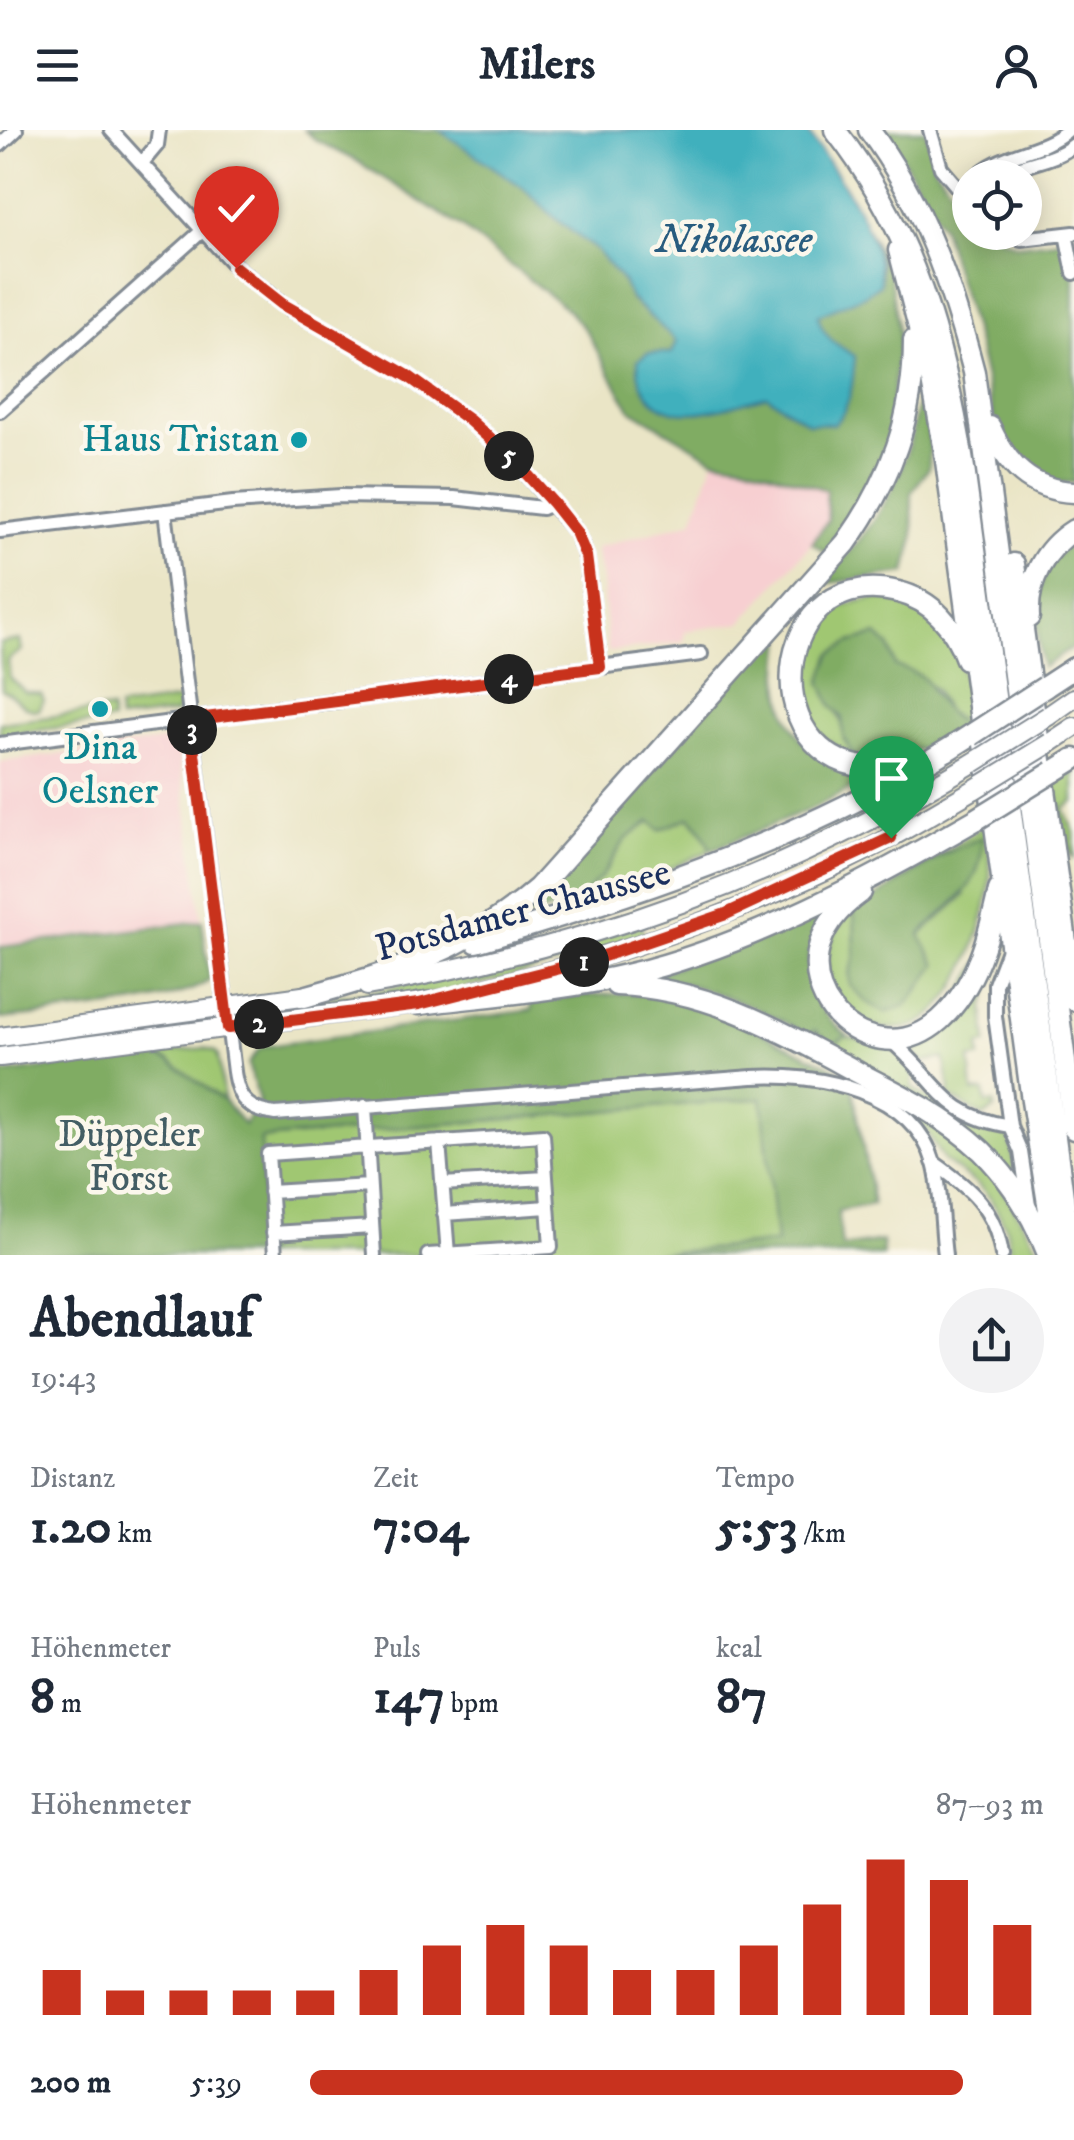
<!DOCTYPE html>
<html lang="de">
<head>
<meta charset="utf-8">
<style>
  :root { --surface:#fff; --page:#f2f2f3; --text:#1f2937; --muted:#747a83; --accent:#c8321e }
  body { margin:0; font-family:"IM FELL DW Pica",serif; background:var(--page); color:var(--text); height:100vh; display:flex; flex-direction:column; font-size:38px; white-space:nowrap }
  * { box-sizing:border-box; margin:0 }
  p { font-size:32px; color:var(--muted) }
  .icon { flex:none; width:55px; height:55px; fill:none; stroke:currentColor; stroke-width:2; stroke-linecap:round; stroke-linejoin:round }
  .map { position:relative; height:1125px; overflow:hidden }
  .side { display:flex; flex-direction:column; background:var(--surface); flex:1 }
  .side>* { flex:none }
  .buttons { position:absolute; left:952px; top:30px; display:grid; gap:20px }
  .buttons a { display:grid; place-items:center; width:90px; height:90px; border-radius:50%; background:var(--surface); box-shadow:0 5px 25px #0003; font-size:50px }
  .pin { position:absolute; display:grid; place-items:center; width:85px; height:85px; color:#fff; margin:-102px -42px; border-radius:50% 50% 50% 0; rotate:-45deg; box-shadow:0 0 10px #0007 }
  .pin .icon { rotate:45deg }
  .km { position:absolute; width:50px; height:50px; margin:-25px; border-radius:50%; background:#222; color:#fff; font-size:28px; line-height:50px; text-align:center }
  .round { display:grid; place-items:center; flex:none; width:105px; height:105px; border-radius:52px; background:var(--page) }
  .overview { display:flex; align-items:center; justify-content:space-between; height:170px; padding:0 30px }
  h1 { font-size:55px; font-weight:700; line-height:75px }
  .figures { display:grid; grid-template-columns:repeat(3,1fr); gap:15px; height:170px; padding:10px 30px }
  .figures div { display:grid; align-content:center }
  .figures b { font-size:50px; font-weight:700 }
  .figures small { font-size:28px; font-weight:400 }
  .figures p { font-size:28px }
  .chart { height:280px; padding:20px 30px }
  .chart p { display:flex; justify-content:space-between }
  .chart svg { width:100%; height:180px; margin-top:10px; stroke:var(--accent); stroke-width:6 }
  ul { padding:0 30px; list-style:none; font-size:32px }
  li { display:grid; grid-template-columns:160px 120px 1fr; align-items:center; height:75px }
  li i { height:25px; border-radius:12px; background:var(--accent) }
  header { display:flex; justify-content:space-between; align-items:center; height:130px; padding:0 30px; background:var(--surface); font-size:45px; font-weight:700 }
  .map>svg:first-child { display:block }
  .built { fill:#f7cfd1 }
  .green { fill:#a0c772; stroke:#5e7b68; stroke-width:2.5 }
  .forest { fill:#80ac64; stroke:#4e6e61; stroke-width:2.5 }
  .water { fill:#41b0bd; stroke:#2e708e; stroke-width:2.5 }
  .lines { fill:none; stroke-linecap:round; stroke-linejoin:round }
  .minor-casing { stroke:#828a92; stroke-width:18 }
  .major-casing { stroke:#828a92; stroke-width:22 }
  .highway-casing { stroke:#828a92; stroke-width:25 }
  .minor { stroke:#fff; stroke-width:12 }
  .major { stroke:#fff; stroke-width:18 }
  .highway { stroke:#fff; stroke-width:20 }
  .major-bridge-casing { stroke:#828a92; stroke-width:22; stroke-linecap:butt }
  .highway-bridge-casing { stroke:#828a92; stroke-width:25; stroke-linecap:butt }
  .major-bridge { stroke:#fff; stroke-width:18 }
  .highway-bridge { stroke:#fff; stroke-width:20 }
  .route-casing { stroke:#fff; stroke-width:20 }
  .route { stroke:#c8321e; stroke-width:12 }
  .culture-dot { fill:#0f9aa8; stroke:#fbf7ec; stroke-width:4 }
  .labels { text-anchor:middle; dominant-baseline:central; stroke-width:9; stroke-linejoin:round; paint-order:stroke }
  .culture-label { font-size:38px; fill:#0d838f; stroke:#fbf7ec; text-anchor:end }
  .street-label { font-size:38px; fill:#1b2f5e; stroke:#fbf7ec }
  .park-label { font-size:38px; fill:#435d64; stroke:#fbf7ec }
  .water-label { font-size:40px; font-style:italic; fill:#285c7f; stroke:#fbf7ec }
</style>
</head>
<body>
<header><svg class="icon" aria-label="menu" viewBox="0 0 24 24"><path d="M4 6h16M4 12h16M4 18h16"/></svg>Milers<svg class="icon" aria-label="person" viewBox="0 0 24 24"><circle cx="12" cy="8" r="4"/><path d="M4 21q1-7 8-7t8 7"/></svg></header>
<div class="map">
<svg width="1074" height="1125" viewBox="0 0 1074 1125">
  <rect width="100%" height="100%" fill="#fbf7ec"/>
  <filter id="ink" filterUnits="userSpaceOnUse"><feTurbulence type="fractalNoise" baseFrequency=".01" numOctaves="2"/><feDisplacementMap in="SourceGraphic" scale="20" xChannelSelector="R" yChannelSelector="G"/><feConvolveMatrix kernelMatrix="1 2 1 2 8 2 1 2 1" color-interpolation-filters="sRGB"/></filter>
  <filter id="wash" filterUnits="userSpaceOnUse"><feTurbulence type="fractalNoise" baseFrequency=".0048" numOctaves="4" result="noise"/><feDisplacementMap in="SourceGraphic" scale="40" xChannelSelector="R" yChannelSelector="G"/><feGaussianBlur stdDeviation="2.25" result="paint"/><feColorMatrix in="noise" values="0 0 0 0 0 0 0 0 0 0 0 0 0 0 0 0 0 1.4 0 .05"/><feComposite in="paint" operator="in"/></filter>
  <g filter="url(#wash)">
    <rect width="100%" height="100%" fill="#eae5c6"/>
    <path class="built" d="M714,329L746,334L826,360L828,390L812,413L741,493L685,501L684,512L608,522L602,449L595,418L693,391Z
      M177,609L202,791L0,817V632Z"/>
    <path class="green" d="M876,468C946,474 964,529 972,591L964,595L945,580L935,559L895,536L889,516L831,575C845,590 843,608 854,626C840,619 827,612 816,600C787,567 796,506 831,482C845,473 860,471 876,468Z
      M20,510L22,520L8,530L10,548L25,562L41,564L44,570L39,580C22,582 17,565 2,560L0,513Z
      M183,569L176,583L119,590L118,578Z
      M111,579L112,591L0,605V593Z
      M1074,640V672L1064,679L1074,703V729L1067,716L1054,651Z
      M689,687L700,698L711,720L644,751L577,772L603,745L625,710L651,691L660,700Z
      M987,694C988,712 991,730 990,748C988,792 955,892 904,898C834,907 800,824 854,781L855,826L849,844L920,805L965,765L944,724L894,754Z
      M641,795L645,808L506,848L437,863L252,889L251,879L383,860Z
      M1000,797L1003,817L984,876L987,914L979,915L980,928L970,929L973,962L984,961L986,973H994V979L984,987L947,965L950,960L944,928L923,932L903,915L925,911L940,900Z
      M815,900L891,916L915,933L912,958L970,993L1006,1003L1010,1008L1016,1046L808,905Z
      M205,918L216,922L218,926L224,971L170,931L152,924Z
      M763,968L777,1113L637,1125H265L260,1009Z
      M905,976L955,1008L998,1050L1042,1125H1011L1006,1097L990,1068L978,1055L944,1031L927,1002Z"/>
    <path class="forest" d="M304,0H439L449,4L524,58L556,89L595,119L624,153L630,169L678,211L672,223H648L698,282L767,266L808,293L830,211L820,197L818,184L865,165L880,154L881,132L842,52L889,140L899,206L887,319L860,372L826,423L812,413L828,390L826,360L746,334L714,329L630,279L586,201L567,179L460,96L355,30L317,11Z
      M886,0H926L935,37L970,84V102L989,103L1017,115L1074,109V353L1054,352L1013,326L995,294L976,210L942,97Z
      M922,249L930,317L929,338L911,363L914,407L906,443L821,454C857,416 890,376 906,325C914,301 917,274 922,249Z
      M1074,409V517L1042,538C1037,504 1031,464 1051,433C1056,424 1067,416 1074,409Z
      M784,494C783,513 779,532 780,551C783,603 820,640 870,649L809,680L711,720L700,698L690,687L660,700L650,691L625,710L603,745L577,772L519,789Z
      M877,505L889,516L895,536C932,546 924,552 944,579C949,585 957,590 964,595C923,625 902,625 854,626L843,608L842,587L831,575L821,552L831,524L851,512Z
      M982,707C985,757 950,773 920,805L937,835L906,876L885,883L865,871L850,855L849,845L855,826L854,781L944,724Z
      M830,776C798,826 799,866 847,905L833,915L815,900L808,905C759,876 709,858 652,846Z
      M202,791L210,850C177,876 47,883 0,889V817Z
      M632,863L702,874L851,946L873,1074L838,1081L842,1117L882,1111L883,1125H646L776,1113L762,968L261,1009L265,1125H0V944L152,924L170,931L224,971L244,995L259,971L248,934L259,919L267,916L532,880L531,869Z"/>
    <path class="water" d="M439,0H806C835,41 882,103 880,154L865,165L818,185C822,207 837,215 855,226C853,250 852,277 834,294L808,293L767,266C728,275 671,302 645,260C638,248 638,244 638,230L648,223H672L677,211L630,168L624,153L595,119L556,89L524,58Z"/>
  </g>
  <g filter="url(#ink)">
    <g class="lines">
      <g class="minor-casing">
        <path id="minor" d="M111,0L236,137L282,174L408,246L469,290L516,332L576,402L586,426L600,537
          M930,0L941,38L970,72
          M0,15L16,0
          M142,33L157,15L159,0
          M975,48C1002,21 1039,24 1068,0
          M998,48C1021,32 1051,33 1074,15
          M998,102L1021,109L1074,103
          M1066,104L1074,143
          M0,281L202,101
          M165,381L233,934C236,964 243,980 275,984L752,947C817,943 913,960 934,1033C942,1061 941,1096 945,1125
          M0,401L233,373L341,366L454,368L542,378L553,373
          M0,614L701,524
          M1008,820L995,854V886L1010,996
          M889,909C938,949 941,986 1010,996L1021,1022L1029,1076
          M365,976L374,1125
          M439,1012L448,1124
          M933,1032C970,1058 995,1078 1002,1125
          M442,1054L546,1048
          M270,1062L369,1056
          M444,1084L548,1077
          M273,1103L372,1097
          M275,1125L268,1024L543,1005L551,1117L428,1125"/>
      </g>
      <g class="major-casing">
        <path id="major" d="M1048,586L1074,568
          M1050,613L1074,597
          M367,856C589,817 779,749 973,633
          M477,860C610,828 739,785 861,723C900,704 937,681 975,659
          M0,907L317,864
          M0,927L432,871"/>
      </g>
      <g class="highway-casing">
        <path id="highway" d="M835,0C915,102 944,213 964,338L1071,1125
          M869,0C923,72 952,157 974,242L1074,999
          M899,120L930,240L944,316L1032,971L1056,1125
          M990,297C1007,335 1030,360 1074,362
          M1014,434L1074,870
          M1029,487C1027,451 1044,419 1074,400
          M1045,557L1074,538
          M907,634C751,670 758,429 898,462C932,470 955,497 966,529
          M1053,642L1074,629
          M861,762C754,838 865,957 940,890C976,857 989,806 999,760
          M476,812C649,761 819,704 971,605
          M616,855C708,858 781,901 859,943C902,965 947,988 982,1021C1012,1051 1033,1085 1048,1124
          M304,867C394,842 466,821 538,758L846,413C891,350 914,287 914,210
          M419,874C489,865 561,861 630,844C748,816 873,749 977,689"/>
      </g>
      <use href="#minor" class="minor"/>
      <use href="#major" class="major"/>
      <use href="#highway" class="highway"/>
      <g class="major-bridge-casing">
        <path id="major-bridge" d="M973,633L1048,586
          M975,659L1050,613"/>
      </g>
      <g class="highway-bridge-casing">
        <path id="highway-bridge" d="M971,605L1045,557
          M977,689L1053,642"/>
      </g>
      <use href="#major-bridge" class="major-bridge"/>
      <use href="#highway-bridge" class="highway-bridge"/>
    </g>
  </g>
  <g class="lines" filter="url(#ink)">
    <g class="route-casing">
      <path id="route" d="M236,138L282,174L408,246L469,290L516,332L553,373L576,402L586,426L600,537L190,590L228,898L419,874L592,830L726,784L891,708"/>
    </g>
    <use href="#route" class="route"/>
  </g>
  <g class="culture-dot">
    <circle cx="299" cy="310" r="10"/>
    <circle cx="100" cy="579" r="10"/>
  </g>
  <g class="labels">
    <g class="culture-label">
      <text x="279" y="310">Haus Tristan</text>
      <text x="100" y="618" text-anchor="middle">Dina<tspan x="100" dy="44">Oelsner</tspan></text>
    </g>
    <g class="street-label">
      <text transform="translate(523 781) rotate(-15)">Potsdamer Chaussee</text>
    </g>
    <g class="park-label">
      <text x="129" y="1005">Düppeler<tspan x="129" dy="44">Forst</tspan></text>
    </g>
    <g class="water-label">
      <text x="734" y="111">Nikolassee</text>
    </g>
  </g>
</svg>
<div class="buttons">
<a><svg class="icon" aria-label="locate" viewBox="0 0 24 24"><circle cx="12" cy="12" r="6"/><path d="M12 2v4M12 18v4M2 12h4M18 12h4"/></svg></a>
</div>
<div class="pin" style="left:891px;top:708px;background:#1e9e55"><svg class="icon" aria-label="arrive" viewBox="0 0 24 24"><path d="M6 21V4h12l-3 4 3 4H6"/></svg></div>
<div class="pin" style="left:236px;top:138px;background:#d93025"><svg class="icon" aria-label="check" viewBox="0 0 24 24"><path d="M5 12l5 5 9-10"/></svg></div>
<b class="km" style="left:584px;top:832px">1</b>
<b class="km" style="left:259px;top:894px">2</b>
<b class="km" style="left:192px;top:600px">3</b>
<b class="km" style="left:509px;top:549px">4</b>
<b class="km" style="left:509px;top:326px">5</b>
</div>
<section class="side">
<div class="overview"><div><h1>Abendlauf</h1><p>19:43</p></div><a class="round"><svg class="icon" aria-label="share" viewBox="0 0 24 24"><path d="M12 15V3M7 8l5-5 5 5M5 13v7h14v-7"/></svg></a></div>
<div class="figures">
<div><p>Distanz</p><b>1.20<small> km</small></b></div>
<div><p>Zeit</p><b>7:04</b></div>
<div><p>Tempo</p><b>5:53<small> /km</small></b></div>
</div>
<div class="figures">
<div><p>Höhenmeter</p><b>8<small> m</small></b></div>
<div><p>Puls</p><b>147<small> bpm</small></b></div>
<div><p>kcal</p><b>87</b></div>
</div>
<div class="chart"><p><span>Höhenmeter</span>87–93 m</p>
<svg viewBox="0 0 160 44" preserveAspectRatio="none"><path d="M5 44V33M15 44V38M25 44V38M35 44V38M45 44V38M55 44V33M65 44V27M75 44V22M85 44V27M95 44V33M105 44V33M115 44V27M125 44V17M135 44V6M145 44V11M155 44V22"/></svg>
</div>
<ul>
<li><b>200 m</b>5:39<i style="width:89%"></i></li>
</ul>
</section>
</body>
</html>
